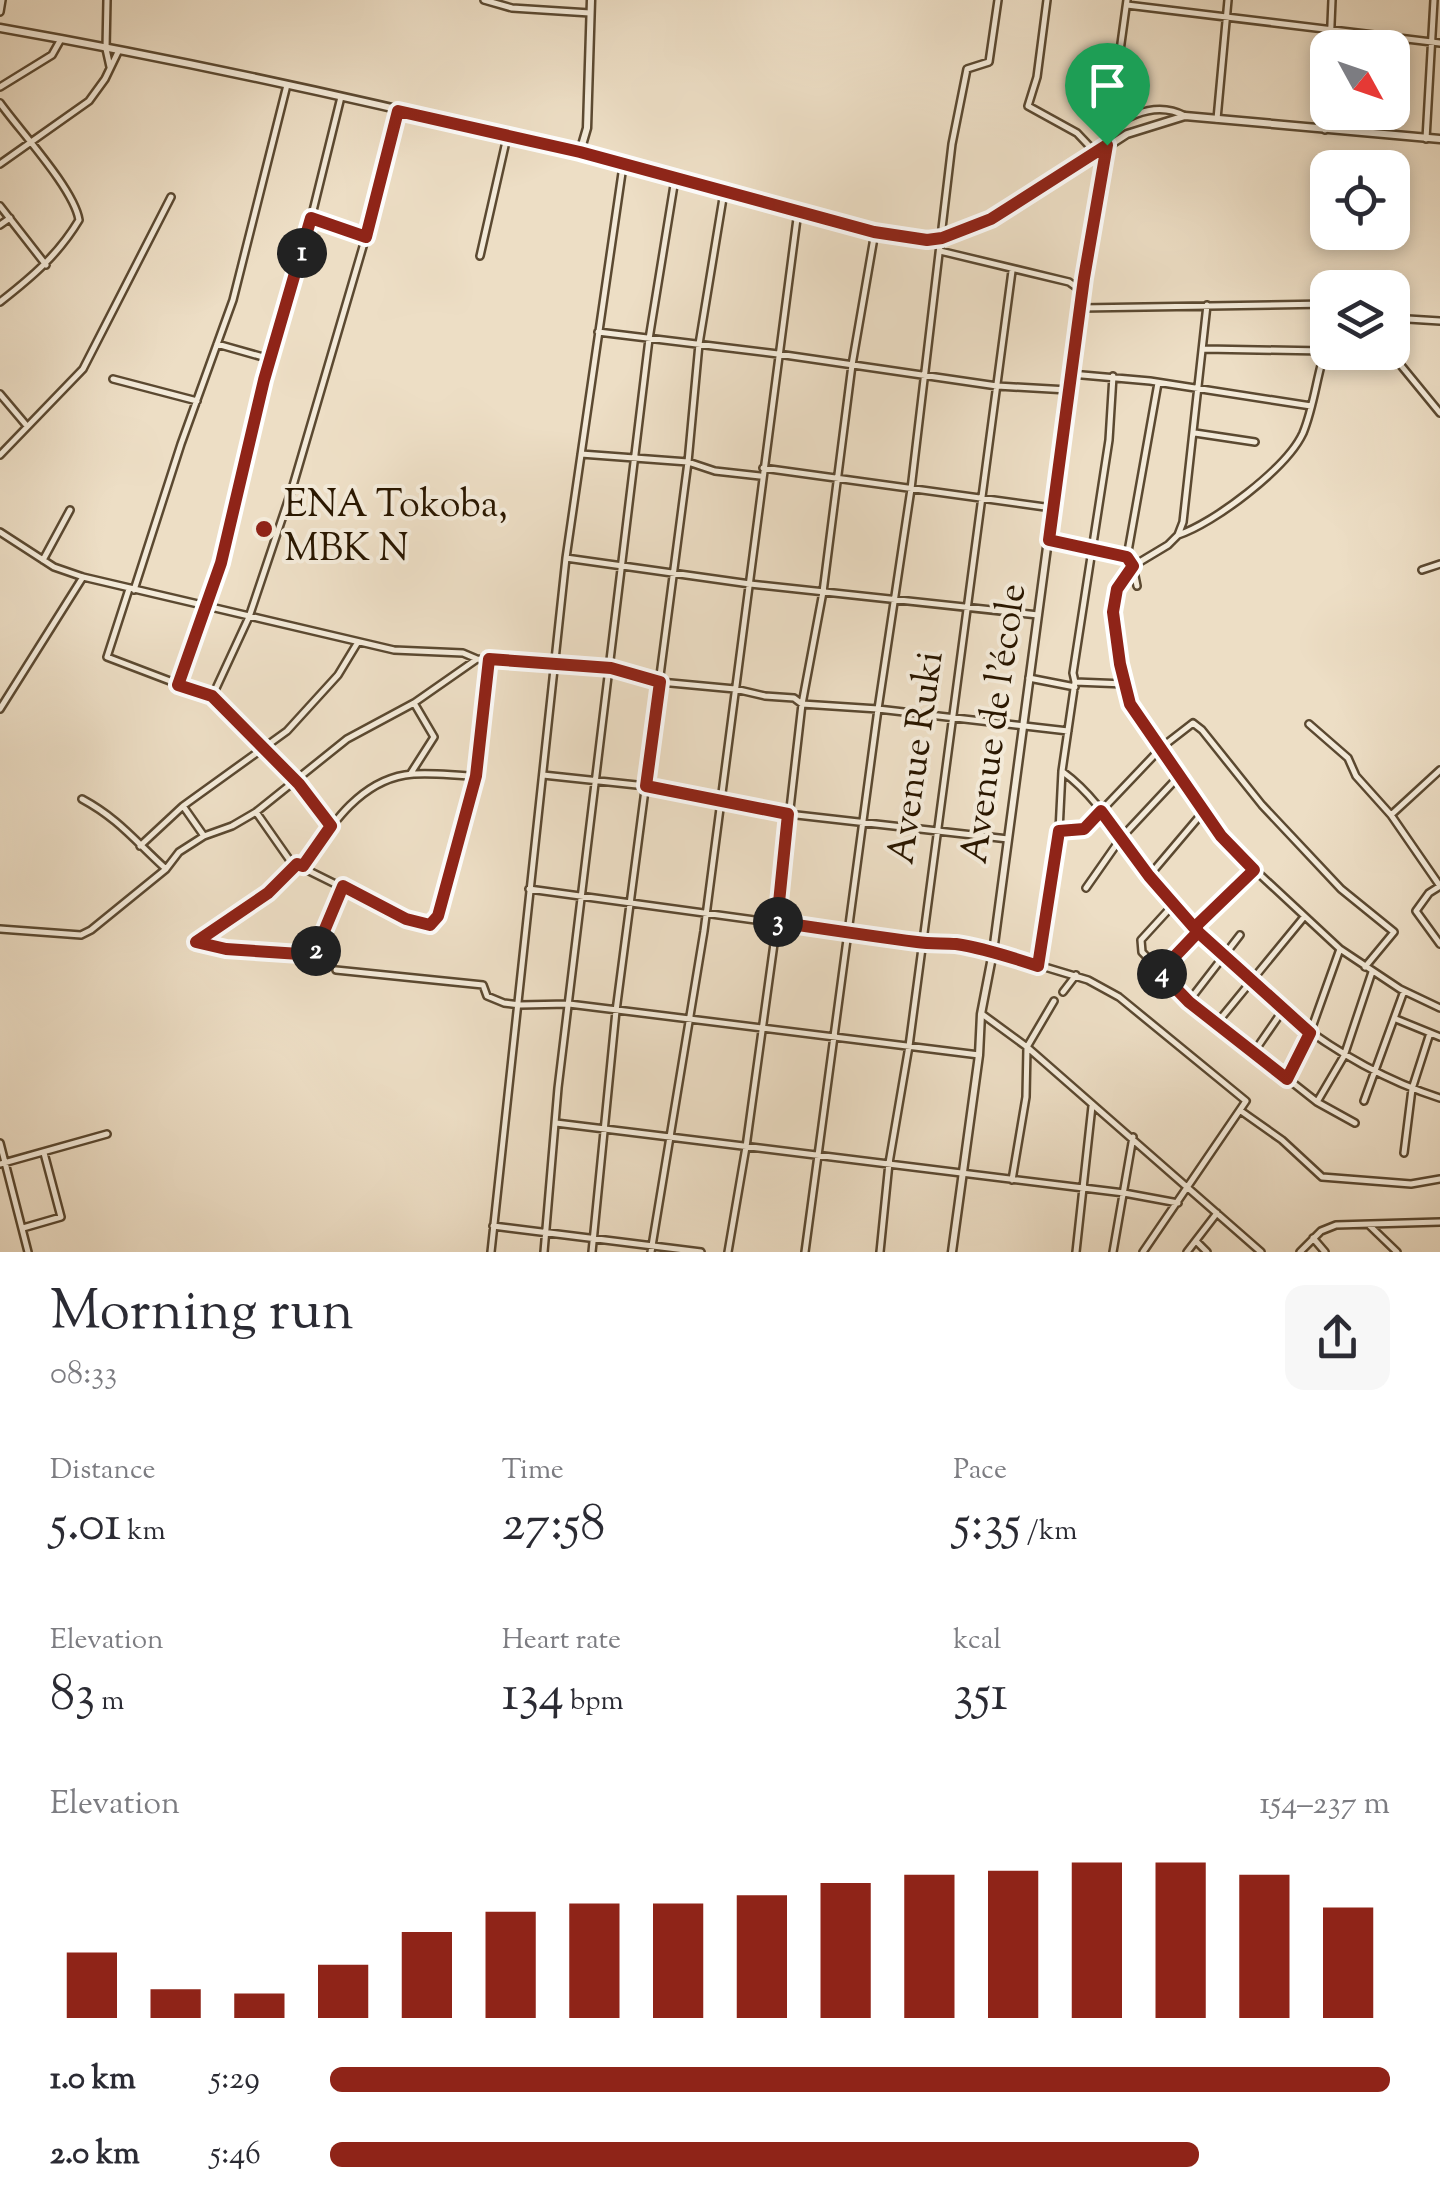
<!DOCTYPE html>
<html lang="en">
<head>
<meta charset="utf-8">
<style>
  :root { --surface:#fff; --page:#f7f7f7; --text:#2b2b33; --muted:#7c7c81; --accent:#8f2418 }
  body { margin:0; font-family:"Sorts Mill Goudy",serif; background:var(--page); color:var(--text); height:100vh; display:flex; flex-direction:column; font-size:38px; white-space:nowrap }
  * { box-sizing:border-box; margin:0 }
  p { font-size:32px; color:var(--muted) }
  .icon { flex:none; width:55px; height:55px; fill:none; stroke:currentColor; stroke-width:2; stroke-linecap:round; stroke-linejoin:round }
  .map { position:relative; height:1252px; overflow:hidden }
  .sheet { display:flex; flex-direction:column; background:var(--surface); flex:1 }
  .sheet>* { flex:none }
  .needle { width:65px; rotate:130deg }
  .fabs { position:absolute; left:1310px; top:30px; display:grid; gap:20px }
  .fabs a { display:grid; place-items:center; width:100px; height:100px; border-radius:20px; background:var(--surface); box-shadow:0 5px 15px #0003; font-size:50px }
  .pin { position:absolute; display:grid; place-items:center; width:85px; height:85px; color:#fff; margin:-102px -42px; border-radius:50% 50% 50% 0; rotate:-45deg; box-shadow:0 0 10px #0007 }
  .pin .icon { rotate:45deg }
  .km { position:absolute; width:50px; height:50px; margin:-25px; border-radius:50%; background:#222; color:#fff; font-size:28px; line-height:50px; text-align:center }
  .round { display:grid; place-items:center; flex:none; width:105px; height:105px; border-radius:20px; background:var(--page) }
  .summary { display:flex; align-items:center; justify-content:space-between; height:170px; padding:0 50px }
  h1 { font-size:55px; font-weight:600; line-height:75px }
  .figures { display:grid; grid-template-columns:repeat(3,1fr); gap:15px; height:170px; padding:10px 50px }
  .figures div { display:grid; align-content:center }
  .figures b { font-size:50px; font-weight:600 }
  .figures small { font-size:28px; font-weight:400 }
  .figures p { font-size:28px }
  .chart { height:280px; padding:20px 50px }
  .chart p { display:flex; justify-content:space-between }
  .chart svg { width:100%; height:180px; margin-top:10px; stroke:var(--accent); stroke-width:6 }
  ul { padding:0 50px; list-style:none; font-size:32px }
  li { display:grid; grid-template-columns:160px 120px 1fr; align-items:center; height:75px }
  li i { height:25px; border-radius:12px; background:var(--accent) }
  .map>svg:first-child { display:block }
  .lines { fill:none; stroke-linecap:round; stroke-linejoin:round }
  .minor-casing { stroke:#5b4931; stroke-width:10 }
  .tertiary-casing { stroke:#5b4931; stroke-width:11 }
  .minor { stroke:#f3ead9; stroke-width:5 }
  .tertiary { stroke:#f3ead9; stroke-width:6 }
  .route-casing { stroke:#fff; stroke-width:20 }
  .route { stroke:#8f2418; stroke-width:12 }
  .poi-dot { fill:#8f2418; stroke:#f3ead9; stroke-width:4 }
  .labels { text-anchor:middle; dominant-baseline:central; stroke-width:8; stroke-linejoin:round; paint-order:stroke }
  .poi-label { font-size:38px; fill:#2a1700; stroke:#f3ead9; text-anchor:start }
  .street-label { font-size:38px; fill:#2a1700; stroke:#f3ead9 }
</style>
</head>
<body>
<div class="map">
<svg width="1440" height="1252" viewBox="0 0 1440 1252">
  <rect width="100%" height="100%" fill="#eddec5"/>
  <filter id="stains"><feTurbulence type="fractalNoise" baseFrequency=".002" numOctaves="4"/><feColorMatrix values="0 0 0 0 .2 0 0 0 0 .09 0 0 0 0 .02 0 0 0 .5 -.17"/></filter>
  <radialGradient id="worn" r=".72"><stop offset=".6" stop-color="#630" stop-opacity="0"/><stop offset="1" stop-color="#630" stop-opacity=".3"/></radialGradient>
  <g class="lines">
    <g class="minor-casing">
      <path id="minor" d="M107,0L106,49L110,67
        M484,0L512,8L590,13
        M1047,0L1037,77L1028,106L1077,133L1095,152
        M1127,5L1440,43
        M0,12L2,0
        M1330,48L1332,0
        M0,87L52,55L61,39
        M0,103C20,131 74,189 79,220C58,255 32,277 0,302
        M1217,119L1228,0
        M1110,129C1132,113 1159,102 1185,116
        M1325,130L1328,88
        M1426,139L1434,0
        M1107,145L1127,0
        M0,164L89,101L105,79L118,52
        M0,206L46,265
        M312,218L366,237
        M0,225L10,218
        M940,251L1069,282L1083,292
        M480,256L507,137
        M1207,305L1183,522L1178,535L1168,545L1133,566L1114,598L1119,664L1131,704L1221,836L1241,857L1340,949L1400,989L1440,1008
        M1081,308L1328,304
        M1392,318L1440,321
        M598,332L778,354L997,386L1068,390
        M217,344L270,359
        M1204,349L1324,351
        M1390,352L1440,413
        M1071,374L1150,381L1311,406
        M113,379L197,401
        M0,394L27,426
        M1195,433L1255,442
        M581,454L688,462L715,471L760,476
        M0,455L83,369L171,197
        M763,468L1052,508
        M0,532L54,567L83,577L394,650L463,653L477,659
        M1178,535C1213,524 1287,468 1303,433C1315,404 1317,371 1328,342
        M1049,541L1127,557L1133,566L1137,586
        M1127,557L1158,383
        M566,558L750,584L1038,615
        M43,560L70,510
        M1422,570L1440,564
        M129,589L107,657L212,697
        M134,590L181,444L233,300L287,85
        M1029,678L1075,687
        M1075,682L1073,673L1109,440L1113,376
        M1125,684L1075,682L1062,771L1059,831L1084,829L1162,747L1193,723L1202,730L1262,805L1341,889L1394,932L1365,967
        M178,685L221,563L264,380L308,231L341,97
        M0,709L83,577
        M1309,724L1348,758L1356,776L1391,815
        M1440,770L1391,815L1440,886
        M1063,772C1100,799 1122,842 1151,878C1224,970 1326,1062 1440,1098
        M411,773L434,737L414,703
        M543,775L646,786L788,814L1008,839
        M82,799C119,819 135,841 166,869
        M183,806L204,836
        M256,812L291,862L406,919L430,925L438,916L476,776L489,659
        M331,826L299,784L212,697L249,617L292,489L386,168L398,111
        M140,846L183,806L287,731L338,675L358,642
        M297,864L267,893L196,942L227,949L300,954L313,960L343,886
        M303,866C329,829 357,783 405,775C427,771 453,776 476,776
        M1149,876L1204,811
        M1440,886L1429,893L1416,911L1440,944
        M1086,888L1121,838L1180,775
        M529,889L922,943L955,944L993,952L1004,959L1015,958L1088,980L1119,997L1246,1101L1143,1252
        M1173,905L1141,940L1142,952L1189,1001L1317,1102L1355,1123
        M0,929L81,935L91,930L166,869L179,852L204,836L232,826L256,812L347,739L414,703L477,659L611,668L660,682L735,689L765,696L794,698L802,704L878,709L1068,731
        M1038,966L1059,831
        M336,970L483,985L487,996L504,1003L520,1005L569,1004L979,1055
        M1160,972L1198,932L1197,926L1255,870
        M1063,992L1076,975
        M1189,1001L1240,935
        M982,1014L1027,1047L1261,1252
        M1396,1019L1440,1037
        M1217,1023L1304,917
        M1254,1052L1283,1010
        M1287,1079L1310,1033L1340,949
        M1364,1101L1404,991
        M1317,1102L1344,1056L1372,972
        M1241,1111L1282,1140L1322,1177L1411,1184L1440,1179
        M556,1123L1124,1193L1178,1203
        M0,1143L28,1252
        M1404,1153L1412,1089L1430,1033
        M0,1164L107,1134
        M1012,1180L1026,1097L1027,1047L1054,1001
        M493,1226L701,1252
        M1370,1226L1397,1252
        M23,1228L61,1217L44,1153
        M1313,1238L1325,1252
        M1196,1241L1207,1252
        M491,1252L566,558L623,166
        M544,1252L558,1088L649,339L675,179
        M592,1252L616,1011L688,462L699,344L724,192
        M651,1252L704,931L798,211
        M728,1252L746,1147L777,922L802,704L823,592L852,365L875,232
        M805,1252L878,709L911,489L952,144L967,69L989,62L998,0
        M880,1252L889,1163L909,1046L1012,271
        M1076,1252L1092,1106
        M1113,1252L1133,1137
        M1187,1252L1217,1213
        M1300,1252L1321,1231L1336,1225L1440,1222"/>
    </g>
    <g class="tertiary-casing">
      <path id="tertiary" d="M0,28C295,80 587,151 875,232L927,240L941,239L970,228L1025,200L1127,134L1185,116L1440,139
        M580,152L587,128L591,0
        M952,1252L979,1055L981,1014L993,952L1068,390L1107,146"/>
    </g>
    <use href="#minor" class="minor"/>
    <use href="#tertiary" class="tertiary"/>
  </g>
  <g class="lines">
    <g class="route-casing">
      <path id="route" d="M1107,145L991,219L942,238L927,240L874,232L580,152L398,111L366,237L311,218L264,380L221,563L178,685L212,696L299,784L331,826L303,866L297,864L268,893L196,942L226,949L300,954L312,960L343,886L406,919L430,925L438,916L476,776L489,659L611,668L660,682L646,786L788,814L777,922C824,929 870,936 917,942C930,944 943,943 956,944C982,948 1014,958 1038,966L1059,831L1084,829L1101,811L1149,876L1198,932L1310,1033L1287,1079L1189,1002L1160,972L1198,932L1196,926L1254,870L1221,836L1130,704L1120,664L1113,612L1117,589L1133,566L1127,557L1049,540L1084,278L1107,145"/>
    </g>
    <use href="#route" class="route"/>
  </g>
  <circle class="poi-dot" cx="264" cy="529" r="10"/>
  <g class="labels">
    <g class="poi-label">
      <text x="284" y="507">ENA Tokoba,<tspan x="284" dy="44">MBK N</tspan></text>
    </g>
    <g class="street-label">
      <text transform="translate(996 724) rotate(-82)">Avenue de l'école</text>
      <text transform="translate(918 758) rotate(-82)">Avenue Ruki</text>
    </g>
  </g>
  <rect width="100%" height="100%" filter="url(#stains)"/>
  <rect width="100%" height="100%" fill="url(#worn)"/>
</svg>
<div class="fabs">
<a><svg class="needle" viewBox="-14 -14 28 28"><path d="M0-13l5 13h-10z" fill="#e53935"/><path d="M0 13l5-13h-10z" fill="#7c7c81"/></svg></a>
<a><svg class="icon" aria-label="locate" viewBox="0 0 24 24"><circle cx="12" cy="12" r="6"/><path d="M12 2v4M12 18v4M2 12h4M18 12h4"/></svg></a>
<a><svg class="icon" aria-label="layers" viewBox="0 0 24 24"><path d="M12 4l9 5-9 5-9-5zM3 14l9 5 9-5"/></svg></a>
</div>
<div class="pin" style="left:1107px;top:145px;background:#1e9e55"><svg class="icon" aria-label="arrive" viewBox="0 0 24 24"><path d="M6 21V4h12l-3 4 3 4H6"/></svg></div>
<b class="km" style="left:302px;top:253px">1</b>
<b class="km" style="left:316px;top:951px">2</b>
<b class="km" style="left:778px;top:922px">3</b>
<b class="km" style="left:1162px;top:974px">4</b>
</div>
<section class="sheet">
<div class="summary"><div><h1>Morning run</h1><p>08:33</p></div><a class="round"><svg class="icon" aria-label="share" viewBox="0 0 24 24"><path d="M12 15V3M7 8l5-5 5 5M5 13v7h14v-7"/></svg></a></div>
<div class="figures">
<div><p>Distance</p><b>5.01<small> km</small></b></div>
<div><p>Time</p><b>27:58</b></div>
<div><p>Pace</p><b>5:35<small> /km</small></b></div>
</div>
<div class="figures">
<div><p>Elevation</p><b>83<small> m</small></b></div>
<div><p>Heart rate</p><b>134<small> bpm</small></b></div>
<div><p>kcal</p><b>351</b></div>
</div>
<div class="chart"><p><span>Elevation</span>154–237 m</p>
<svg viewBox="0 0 160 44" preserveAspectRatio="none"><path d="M5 44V28M15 44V37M25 44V38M35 44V31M45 44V23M55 44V18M65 44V16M75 44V16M85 44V14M95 44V11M105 44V9M115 44V8M125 44V6M135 44V6M145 44V9M155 44V17"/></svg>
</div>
<ul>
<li><b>1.0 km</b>5:29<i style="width:100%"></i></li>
<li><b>2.0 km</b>5:46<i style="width:82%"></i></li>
</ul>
</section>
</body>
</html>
